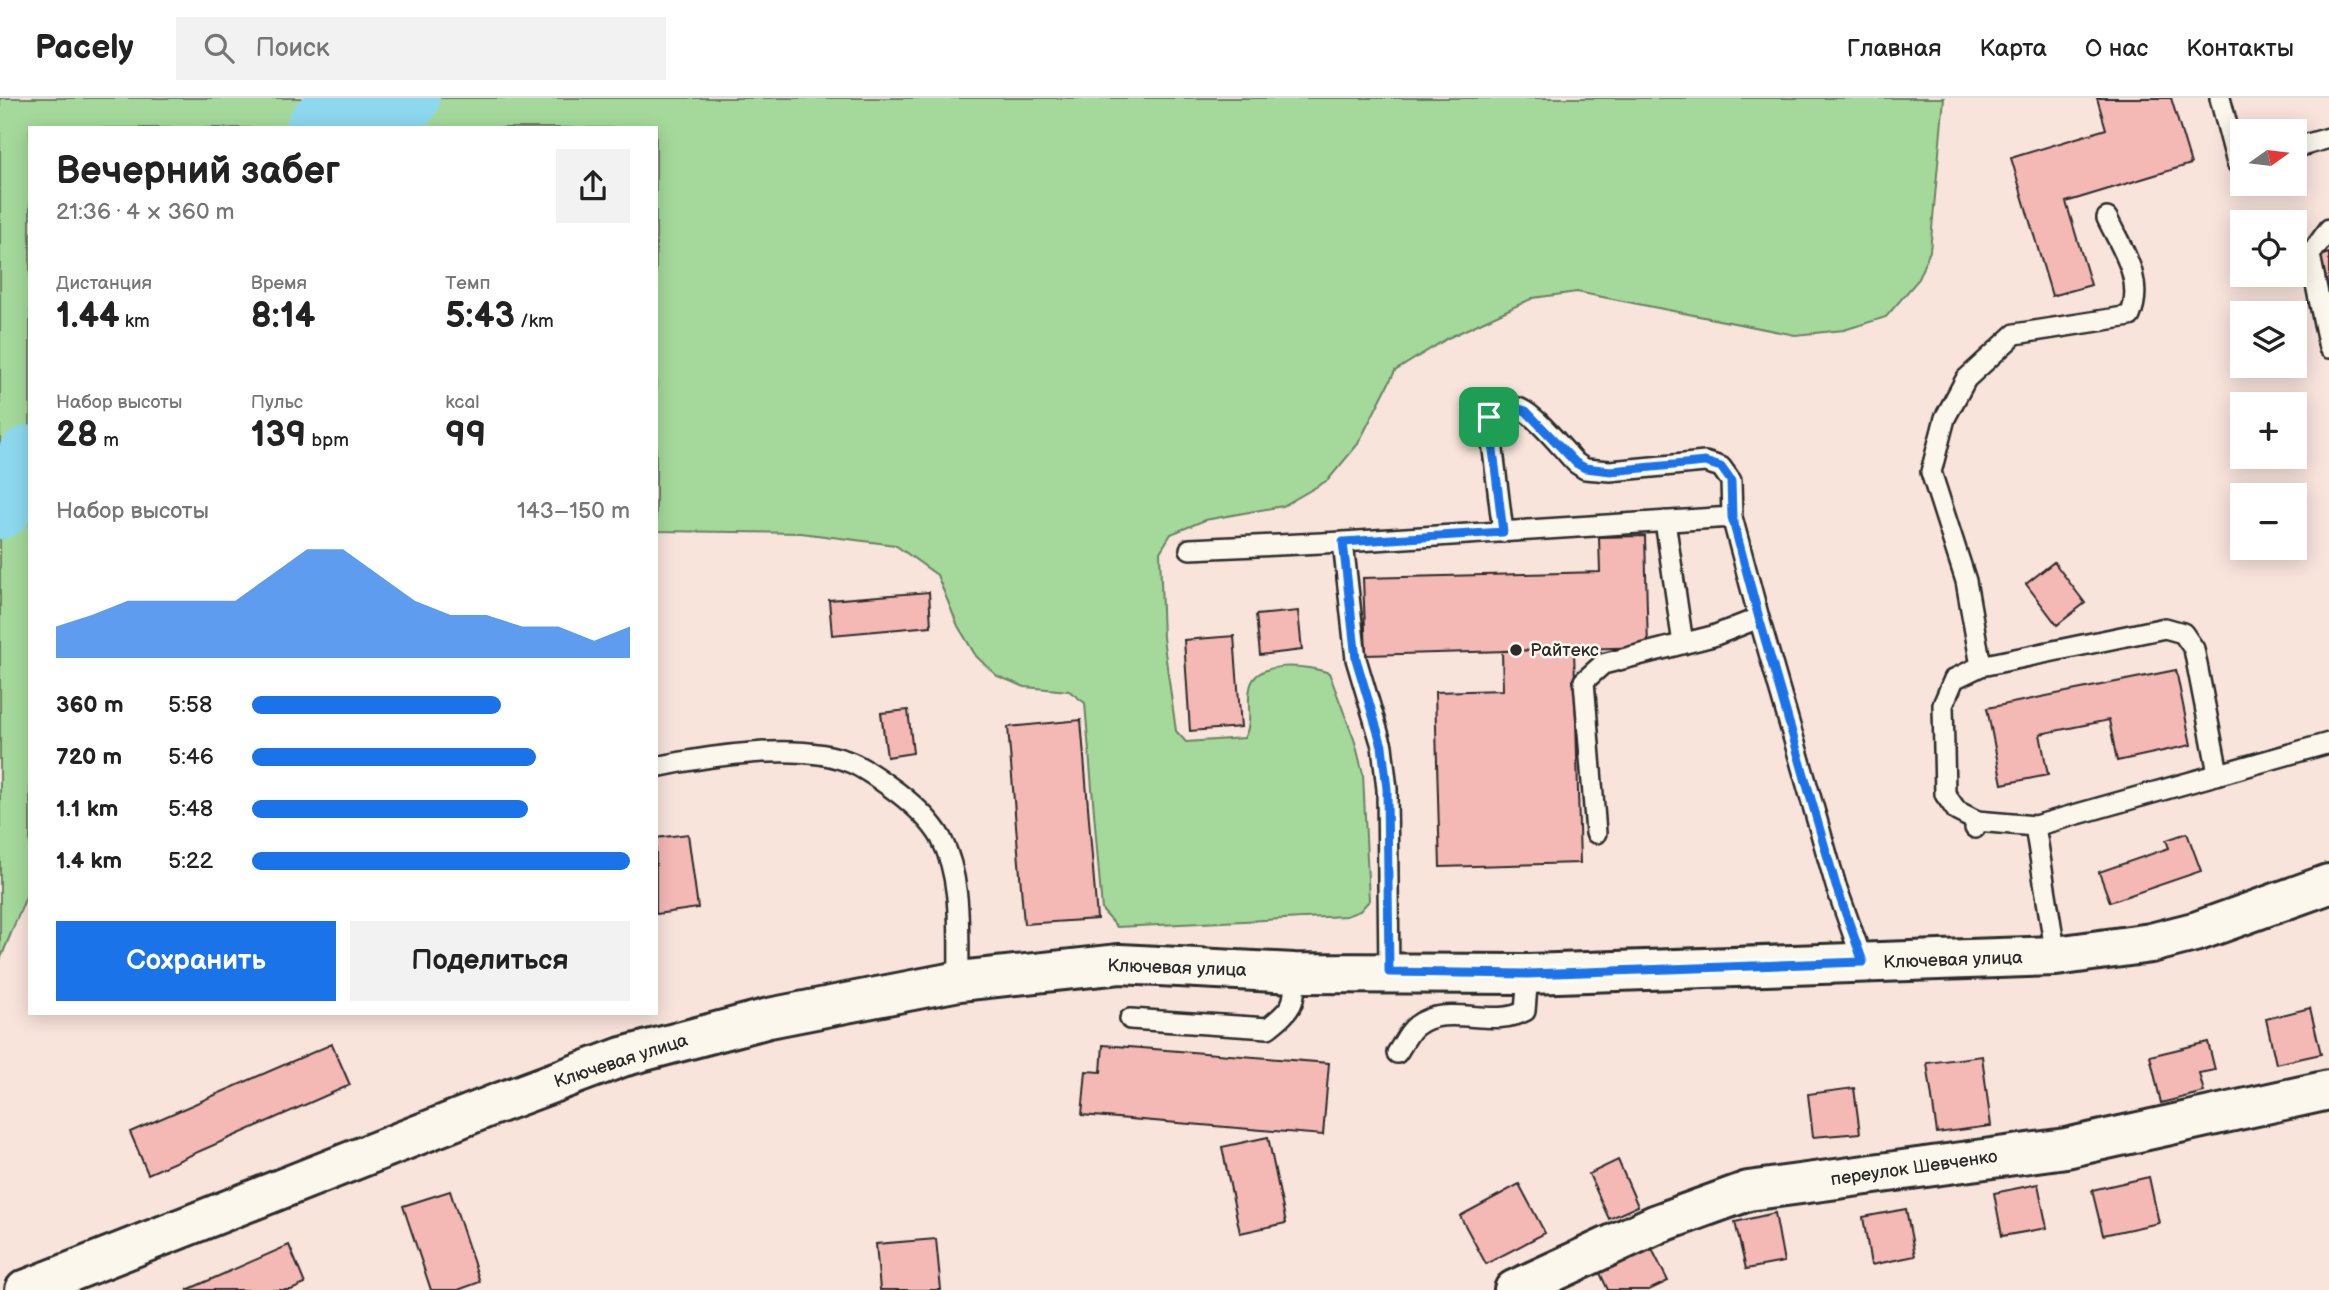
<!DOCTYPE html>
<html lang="ru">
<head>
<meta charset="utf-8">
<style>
  :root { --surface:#fff; --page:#f2f2f2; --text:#222; --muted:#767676; --line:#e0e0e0; --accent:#1a73e8 }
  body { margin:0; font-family:"Balsamiq Sans",sans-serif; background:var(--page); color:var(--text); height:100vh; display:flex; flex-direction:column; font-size:26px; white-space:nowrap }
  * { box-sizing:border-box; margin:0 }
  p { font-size:23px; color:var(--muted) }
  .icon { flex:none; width:38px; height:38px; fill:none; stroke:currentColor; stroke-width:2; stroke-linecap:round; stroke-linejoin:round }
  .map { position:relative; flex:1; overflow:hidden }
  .drawer { position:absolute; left:28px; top:28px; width:630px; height:889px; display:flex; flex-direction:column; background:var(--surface); border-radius:0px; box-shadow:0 4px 18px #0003 }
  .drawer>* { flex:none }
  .needle { width:46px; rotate:76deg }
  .buttons { position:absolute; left:2230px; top:21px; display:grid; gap:14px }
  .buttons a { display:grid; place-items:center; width:77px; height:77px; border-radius:0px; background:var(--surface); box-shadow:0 4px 18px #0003; font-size:35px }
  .pin { position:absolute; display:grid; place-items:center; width:60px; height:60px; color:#fff; margin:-30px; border-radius:14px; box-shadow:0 4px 10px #0006 }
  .round { display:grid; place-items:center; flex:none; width:74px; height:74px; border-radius:0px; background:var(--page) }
  .headline { display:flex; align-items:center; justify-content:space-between; height:119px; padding:0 28px }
  h1 { font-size:38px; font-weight:600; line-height:52px }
  .stats { display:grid; grid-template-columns:repeat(3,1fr); gap:10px; height:119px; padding:7px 28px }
  .stats div { display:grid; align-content:center }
  .stats b { font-size:35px; font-weight:600 }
  .stats small { font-size:19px; font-weight:400 }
  .stats p { font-size:19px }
  .chart { height:196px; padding:14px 28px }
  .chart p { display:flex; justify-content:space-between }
  .chart svg { width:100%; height:126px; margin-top:7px; fill:var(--accent); opacity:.7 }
  .cta { display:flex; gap:14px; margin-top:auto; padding:14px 28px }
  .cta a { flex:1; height:80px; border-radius:0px; background:var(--accent); color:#fff; font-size:28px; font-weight:600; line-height:80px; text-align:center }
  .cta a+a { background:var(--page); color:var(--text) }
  ul { padding:0 28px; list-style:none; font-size:23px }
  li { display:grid; grid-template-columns:112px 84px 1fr; align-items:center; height:52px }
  li i { height:18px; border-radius:9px; background:var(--accent) }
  header { display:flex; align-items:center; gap:42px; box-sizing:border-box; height:98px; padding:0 35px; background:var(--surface); border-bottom:2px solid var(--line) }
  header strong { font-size:33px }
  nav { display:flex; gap:38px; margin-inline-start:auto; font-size:24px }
  .search { width:490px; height:63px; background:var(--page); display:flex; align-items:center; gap:18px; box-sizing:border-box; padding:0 24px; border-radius:0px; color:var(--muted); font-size:26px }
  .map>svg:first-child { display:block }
  .green { fill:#a5d99b; stroke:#688263; stroke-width:2 }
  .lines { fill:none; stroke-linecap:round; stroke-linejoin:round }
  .river { stroke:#8dd8ee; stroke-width:66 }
  .building { fill:#f5b9b5; stroke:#2b2b2b; stroke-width:2 }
  .lane-casing { stroke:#2b2b2b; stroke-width:24 }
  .street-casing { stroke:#2b2b2b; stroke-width:44 }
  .lane { stroke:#fbf7ec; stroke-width:19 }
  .street { stroke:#fbf7ec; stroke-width:38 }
  .route-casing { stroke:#fff; stroke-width:14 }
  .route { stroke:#1a73e8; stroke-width:9 }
  .poi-dot { fill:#2b2b2b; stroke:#fbf7ec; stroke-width:2.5 }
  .labels { text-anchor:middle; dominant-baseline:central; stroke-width:5; stroke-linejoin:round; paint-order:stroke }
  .poi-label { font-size:18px; fill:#2b2b2b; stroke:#fbf7ec; text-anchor:start }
  .street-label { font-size:18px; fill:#2b2b2b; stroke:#fbf7ec }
</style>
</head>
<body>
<header>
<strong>Pacely</strong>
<div class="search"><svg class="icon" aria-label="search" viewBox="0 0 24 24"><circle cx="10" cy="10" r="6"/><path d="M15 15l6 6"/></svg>Поиск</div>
<nav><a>Главная</a><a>Карта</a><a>О нас</a><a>Контакты</a></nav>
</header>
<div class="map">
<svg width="2329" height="1192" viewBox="0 0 2329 1192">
  <rect width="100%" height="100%" fill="#f9e4dc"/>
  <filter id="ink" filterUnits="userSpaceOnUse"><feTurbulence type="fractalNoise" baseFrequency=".0143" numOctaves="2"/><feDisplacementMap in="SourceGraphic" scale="14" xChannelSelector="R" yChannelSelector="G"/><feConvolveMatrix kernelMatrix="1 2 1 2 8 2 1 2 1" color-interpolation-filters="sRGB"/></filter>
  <g filter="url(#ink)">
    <path class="green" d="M0,0H1944L1930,153L1917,183L1886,219L1844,232L1795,237L1577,194L1533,200L1448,240L1395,273L1358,346L1328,382L1283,408L1205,422L1171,436L1160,454L1163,540L1176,633L1186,644L1244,640C1254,623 1246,608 1250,590C1255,561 1309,567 1329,575L1355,644L1363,676L1369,803L1360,813L1346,818L1117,829L1102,812L1085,605L1069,593L1025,589L997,578L976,558L958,528L937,477L895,447L801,435L656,433V30H30V789L0,862Z"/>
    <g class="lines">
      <path class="river" d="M319,30L322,26L407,0
        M0,408L30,360"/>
    </g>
    <path class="building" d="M2097,0H2171L2191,66L2066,104L2091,187L2052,198L2011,60L2106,31Z
      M2329,155V200L2319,158Z
      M1645,438L1648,549L1366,557L1363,480L1600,474L1599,439Z
      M2054,464L2085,505L2057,527L2026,486Z
      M929,494L931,528L832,537L829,502Z
      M1298,513L1302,552L1260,557L1256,517Z
      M1234,538L1241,629L1190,633L1184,542Z
      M1574,551L1580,765L1440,769L1435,594L1503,592L1502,553Z
      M2176,572L2191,647L2117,663L2109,622L2040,636L2048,677L2002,686L1987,610Z
      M908,612L913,655L887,659L881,615Z
      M1081,622L1097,821L1024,826L1008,629Z
      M2187,735L2201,773L2110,804L2099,774L2169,750L2166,742Z
      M688,736L698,810L656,816V740Z
      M2310,910L2321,956L2276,966L2266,921Z
      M2208,944L2215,972L2199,975L2204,994L2161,1005L2150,958Z
      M332,946L350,987L148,1076L130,1034Z
      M1103,947L1329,965L1323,1037L1082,1017L1086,973L1101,974Z
      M1982,958L1991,1028L1937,1035L1927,965Z
      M1854,990L1860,1035L1813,1039L1808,996Z
      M1268,1039L1286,1125L1240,1135L1222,1049Z
      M1618,1062L1638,1108L1609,1121L1589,1076Z
      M2149,1079L2159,1125L2103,1137L2092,1092Z
      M1519,1086L1545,1135L1486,1166L1460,1118Z
      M2038,1086L2047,1130L2002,1138L1994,1095Z
      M450,1093L480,1184L458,1192H431L403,1108Z
      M1906,1111L1915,1158L1871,1167L1863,1119Z
      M1775,1115L1784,1164L1746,1171L1735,1124Z
      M936,1141L941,1192H880L876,1146Z
      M1649,1145L1668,1183L1649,1192H1608L1598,1171Z
      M289,1147L305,1186L291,1192H187Z"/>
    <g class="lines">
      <g class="lane-casing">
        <path id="lane" d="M2220,0L2237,65L2242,64
          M2294,50L2329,40
          M2329,131L2310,157L2329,250
          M1665,423L1683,546
          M1503,434L1489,319C1497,314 1505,308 1515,309C1533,312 1562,351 1576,365L1585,371L1610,373L1705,364L1721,369L1731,383L1732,419L1759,520L1836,788L1863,864
          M1190,451L1343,444
          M1981,568L2165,530L2183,535L2194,551L2218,675
          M656,669C708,658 803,643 852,665C868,672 883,684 897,694C914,707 930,721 941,740C963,782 958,837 959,883
          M1977,723L1957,713L1945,696L1943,607L1954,581L1981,568L1966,483L1931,374L1945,320L1966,281L2015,236L2130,218C2145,183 2122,151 2107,120
          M2035,728L2056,858
          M1975,730L1977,723L2035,728L2329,645
          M1596,735L1584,583L1603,566L1713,538L1759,520
          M1389,875L1387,691L1382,648L1356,561L1343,444L1732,419
          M1130,921L1268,930C1293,910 1296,906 1294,875
          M1397,955C1403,946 1408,934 1416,928C1446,904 1492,931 1525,913L1528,876"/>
      </g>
      <g class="street-casing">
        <path id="street" d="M25,1192L496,1006L622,959L769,920L959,883L1120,866L1294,875L1528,876L2056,858L2151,845L2198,833L2329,786
          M1514,1192L1657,1126L1748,1093L2066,1050L2329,992"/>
      </g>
      <use href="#lane" class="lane"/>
      <use href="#street" class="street"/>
    </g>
  </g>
  <g class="lines" filter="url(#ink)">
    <g class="route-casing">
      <path id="route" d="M1513,309L1526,313L1576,365L1585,370L1611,373L1705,364L1721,369L1731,383L1732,419L1759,520L1836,788L1863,864L1528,876L1389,874L1387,691L1382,648L1356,561L1343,444L1503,434L1489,319L1499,312Z"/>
    </g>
    <use href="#route" class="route"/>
  </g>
  <circle class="poi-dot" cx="1516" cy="552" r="7"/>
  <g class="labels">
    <g class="poi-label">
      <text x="1530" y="552">Райтекс</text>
    </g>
    <g class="street-label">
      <text transform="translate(1953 862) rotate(-2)">Ключевая улица</text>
      <text transform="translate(1177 870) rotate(2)">Ключевая улица</text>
      <text transform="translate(621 963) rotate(-18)">Ключевая улица</text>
      <text transform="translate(1914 1070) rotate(-8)">переулок Шевченко</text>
    </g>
  </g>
</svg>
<div class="buttons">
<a><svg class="needle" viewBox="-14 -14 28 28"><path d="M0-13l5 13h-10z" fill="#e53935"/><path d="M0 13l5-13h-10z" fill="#767676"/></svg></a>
<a><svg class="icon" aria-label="locate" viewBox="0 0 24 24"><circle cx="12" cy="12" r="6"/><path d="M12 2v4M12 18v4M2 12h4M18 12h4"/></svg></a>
<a><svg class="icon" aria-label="layers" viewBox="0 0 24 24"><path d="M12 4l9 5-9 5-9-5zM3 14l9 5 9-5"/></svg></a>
<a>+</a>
<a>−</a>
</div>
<div class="pin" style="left:1489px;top:319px;background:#1e9e55"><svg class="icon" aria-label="arrive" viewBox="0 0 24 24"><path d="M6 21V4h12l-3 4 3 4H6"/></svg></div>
<section class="drawer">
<div class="headline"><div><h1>Вечерний забег</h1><p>21:36 · 4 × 360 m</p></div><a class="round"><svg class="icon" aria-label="share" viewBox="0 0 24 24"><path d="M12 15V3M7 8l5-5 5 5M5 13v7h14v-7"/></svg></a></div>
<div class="stats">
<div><p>Дистанция</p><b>1.44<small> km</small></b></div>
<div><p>Время</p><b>8:14</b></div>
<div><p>Темп</p><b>5:43<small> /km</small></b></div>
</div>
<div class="stats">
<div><p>Набор высоты</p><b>28<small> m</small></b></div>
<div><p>Пульс</p><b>139<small> bpm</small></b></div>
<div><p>kcal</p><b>99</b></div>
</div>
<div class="chart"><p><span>Набор высоты</span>143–150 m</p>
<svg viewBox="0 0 160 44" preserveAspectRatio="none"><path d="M0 44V33L10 29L20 24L30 24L40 24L50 24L60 15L70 6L80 6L90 15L100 24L110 29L120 29L130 33L140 33L150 38L160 33V44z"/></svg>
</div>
<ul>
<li><b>360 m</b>5:58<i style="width:66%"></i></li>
<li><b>720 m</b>5:46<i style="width:75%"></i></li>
<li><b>1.1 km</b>5:48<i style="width:73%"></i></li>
<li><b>1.4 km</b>5:22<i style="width:100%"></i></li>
</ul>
<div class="cta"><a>Сохранить</a><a>Поделиться</a></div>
</section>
</div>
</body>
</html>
